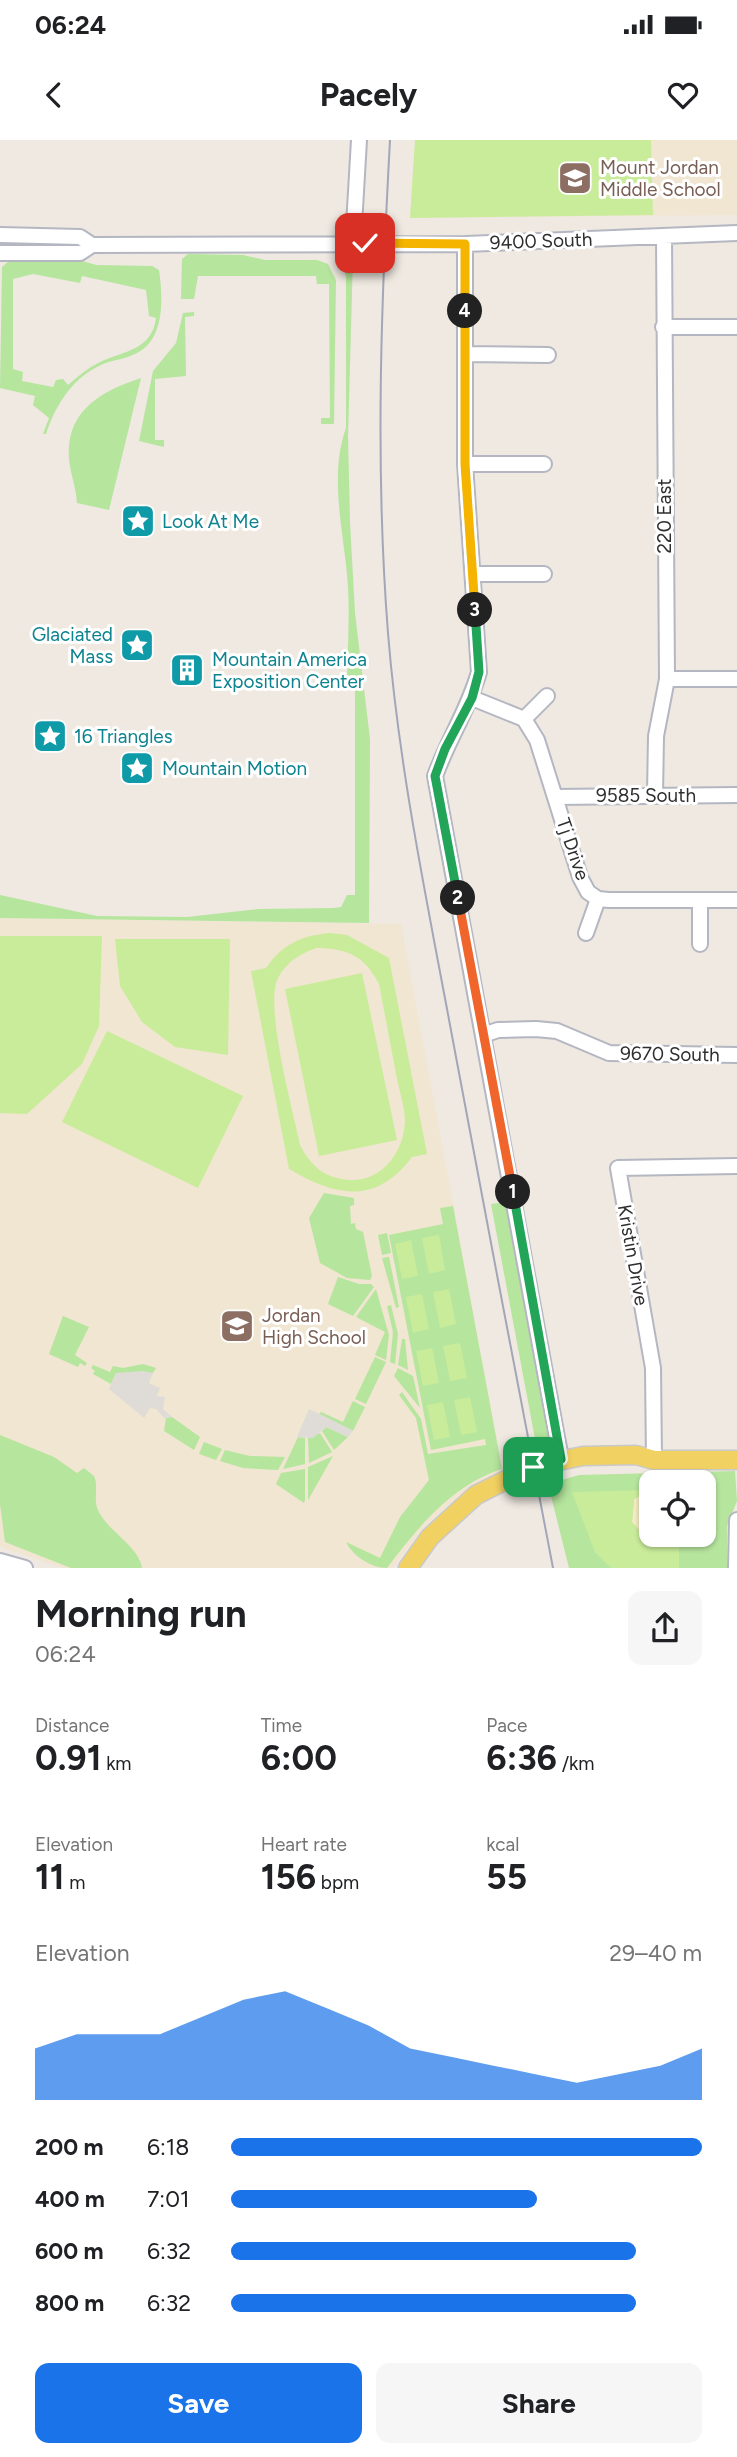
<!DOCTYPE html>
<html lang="en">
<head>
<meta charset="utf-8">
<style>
  :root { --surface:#fff; --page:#f6f6f6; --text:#202124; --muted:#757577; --accent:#1a73e8 }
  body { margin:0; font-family:Figtree,sans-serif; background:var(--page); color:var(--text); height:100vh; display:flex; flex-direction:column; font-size:26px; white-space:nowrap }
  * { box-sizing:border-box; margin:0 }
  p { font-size:23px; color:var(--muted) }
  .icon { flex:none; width:38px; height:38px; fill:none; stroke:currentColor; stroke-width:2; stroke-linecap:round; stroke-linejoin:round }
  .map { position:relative; height:1428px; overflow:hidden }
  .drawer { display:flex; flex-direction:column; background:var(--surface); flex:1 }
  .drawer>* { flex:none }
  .tools { position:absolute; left:639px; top:1330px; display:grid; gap:14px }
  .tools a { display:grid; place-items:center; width:77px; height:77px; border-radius:14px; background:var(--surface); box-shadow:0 2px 5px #0004; font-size:35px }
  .pin { position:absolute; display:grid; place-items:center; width:60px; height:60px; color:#fff; margin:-30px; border-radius:14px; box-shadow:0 4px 10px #0006 }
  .km { position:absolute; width:35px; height:35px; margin:-18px; border-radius:50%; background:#222; color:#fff; font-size:19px; line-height:35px; text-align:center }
  .round { display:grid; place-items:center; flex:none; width:74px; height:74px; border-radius:14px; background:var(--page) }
  .headline { display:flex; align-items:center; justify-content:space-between; height:119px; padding:0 35px }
  h1 { font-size:38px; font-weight:700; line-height:52px }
  .figures { display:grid; grid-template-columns:repeat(3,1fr); gap:10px; height:119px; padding:7px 35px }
  .figures div { display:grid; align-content:center }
  .figures b { font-size:35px; font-weight:700 }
  .figures small { font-size:19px; font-weight:400 }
  .figures p { font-size:19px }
  .chart { height:196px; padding:14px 35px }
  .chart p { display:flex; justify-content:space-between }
  .chart svg { width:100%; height:126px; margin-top:7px; fill:var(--accent); opacity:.7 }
  .cta { display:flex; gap:14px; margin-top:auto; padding:14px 35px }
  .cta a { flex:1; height:80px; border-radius:14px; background:var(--accent); color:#fff; font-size:28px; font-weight:700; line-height:80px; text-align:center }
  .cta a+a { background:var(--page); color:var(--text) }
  ul { padding:0 35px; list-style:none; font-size:23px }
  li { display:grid; grid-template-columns:112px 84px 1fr; align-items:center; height:52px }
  li i { height:18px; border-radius:9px; background:var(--accent) }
  .status { display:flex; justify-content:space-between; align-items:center; height:49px; padding:0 35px; background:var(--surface); direction:ltr }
  .status svg { height:19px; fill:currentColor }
  header { display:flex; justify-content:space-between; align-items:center; height:91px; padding:0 35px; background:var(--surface); font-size:32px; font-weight:700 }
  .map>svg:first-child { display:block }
  .education { fill:#f0e6d1 }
  .green { fill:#b6e59e; fill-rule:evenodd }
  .sand { fill:#f3ecc5 }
  .pitch { fill:#c9ec9a; fill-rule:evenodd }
  .plaza { fill:#dfdcd8 }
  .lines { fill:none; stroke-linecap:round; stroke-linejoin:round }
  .minor-casing { stroke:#b4b7c1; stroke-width:18 }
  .major-casing { stroke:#c9c9c9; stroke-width:21 }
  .minor { stroke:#fff; stroke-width:14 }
  .major { stroke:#f2d163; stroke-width:18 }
  .tram { stroke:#a3a6b8; stroke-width:2 }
  .split-1-casing { stroke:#fff; stroke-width:14 }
  .split-2-casing { stroke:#fff; stroke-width:14 }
  .split-3-casing { stroke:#fff; stroke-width:14 }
  .split-4-casing { stroke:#fff; stroke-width:14 }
  .split-5-casing { stroke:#fff; stroke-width:14 }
  .split-1 { stroke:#22a559; stroke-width:9 }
  .split-2 { stroke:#f0652b; stroke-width:9 }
  .split-3 { stroke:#22a559; stroke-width:9 }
  .split-4 { stroke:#f5b400; stroke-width:9 }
  .split-5 { stroke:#f5b400; stroke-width:9 }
  .labels { text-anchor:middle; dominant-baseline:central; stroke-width:6; stroke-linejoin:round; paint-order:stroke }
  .education-label { font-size:19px; fill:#785e54; stroke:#fff; text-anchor:start }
  .street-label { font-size:19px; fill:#2e2e2e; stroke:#fff }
  .culture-label { font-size:19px; fill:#0d838f; stroke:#fff; text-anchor:start }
</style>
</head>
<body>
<div class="status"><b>06:24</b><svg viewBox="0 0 49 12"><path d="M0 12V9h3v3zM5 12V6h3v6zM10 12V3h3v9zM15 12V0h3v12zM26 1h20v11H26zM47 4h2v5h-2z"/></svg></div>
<header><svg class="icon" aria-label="back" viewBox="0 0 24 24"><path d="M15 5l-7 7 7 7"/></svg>Pacely<svg class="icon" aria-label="heart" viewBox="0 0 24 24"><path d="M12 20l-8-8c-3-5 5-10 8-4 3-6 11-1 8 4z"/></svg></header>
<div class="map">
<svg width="737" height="1428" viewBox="0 0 737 1428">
  <rect width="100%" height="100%" fill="#efe9e1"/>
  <path class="education" d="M415,0H737V75L410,78Z
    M0,778L401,784L503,1332L450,1364L427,1384L393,1428H63L0,1407Z"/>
  <path class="green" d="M188,114L243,115L265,120H317L328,124L336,140L334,284H321V278H330L329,144H317L316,136H198L194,159H181L182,119Z
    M339,115L353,117L348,296L350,382L355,473L370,599L369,783L0,778V755L97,776L187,777L259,769L334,768L341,767L347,755H355V550L347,549C347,515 350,481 348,447C345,396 328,338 346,288V136Z
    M10,120H79L96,125L152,126L159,130C163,157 165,199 137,213C124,220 109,220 97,227C70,241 55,267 46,294H43L49,278L33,265L35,256L0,248L2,127ZM33,134L80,143L82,136L146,150L149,176L156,178C152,210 124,211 100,222C88,228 78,236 68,245L63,239L56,240L53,247L22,241L23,232L13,229V139Z
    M194,172V176L185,177L186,236L155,239V300H164V307L139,301L153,231L176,203L183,173Z
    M141,238L109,370L77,363C76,348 71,335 69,320C65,271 101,251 141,238Z
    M324,1053L354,1058V1065L350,1066L351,1084L355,1083L356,1089L363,1092L372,1136L370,1140L347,1138L320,1123L309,1078Z
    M505,1062L550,1308L538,1315L491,1064Z
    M453,1066L502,1329C452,1345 418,1387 387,1428C371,1428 353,1416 346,1402L380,1418L400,1377L429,1340L416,1278L399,1255L402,1252L421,1279L428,1314L486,1305L485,1299L431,1310L389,1095L443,1084L440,1068Z
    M387,1093L391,1113L382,1115L378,1095Z
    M389,1117L399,1167L396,1168L382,1118Z
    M338,1137L359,1144H371L374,1147L353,1176L328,1164Z
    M376,1149L389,1195L386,1220L375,1215L385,1192L356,1177Z
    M391,1165L398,1194L395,1224L390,1222L393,1192L387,1166Z
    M63,1176L89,1187L75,1215L87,1223L85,1226L80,1223L78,1227L49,1214Z
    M402,1199H405L408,1230L398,1225Z
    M375,1217L386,1222L366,1264L355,1259Z
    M143,1224L156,1228L153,1233H116L111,1244L93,1234L95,1231L91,1228L93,1225L110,1232L113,1226L123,1228Z
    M398,1228L413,1236L420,1268L394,1236Z
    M353,1261L365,1267L353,1291L319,1274L321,1272L343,1282Z
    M172,1277L200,1297L194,1310L164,1291L166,1278Z
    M326,1287L348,1297L334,1310L322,1291Z
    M320,1293L332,1312L309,1323L308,1298Z
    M0,1295L54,1317L77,1333L84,1328L94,1336C99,1347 93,1359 98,1370C107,1391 139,1406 142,1428H71L5,1402L0,1364Z
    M298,1297L305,1298V1324L283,1329Z
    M204,1302L222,1309L216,1320L199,1314Z
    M225,1310L250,1316L285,1317L278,1330L243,1328L220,1321Z
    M333,1316L308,1360V1327Z
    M305,1329V1360L304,1363L276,1344L281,1333Z
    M735,1331L737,1361L727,1386V1428H569L548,1344L579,1335ZM651,1342H704V1395H651Z"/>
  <path class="sand" d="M651,1350V1395H665L644,1396L632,1382L634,1359Z"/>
  <path class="pitch" d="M415,0H651L653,75L410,78Z
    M330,793L347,795L389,818L427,1014L412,1017C375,1066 335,1056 289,1029L251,831L266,828C283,804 300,796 330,793ZM316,808C347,808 365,816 379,844C385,876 391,907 397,939C400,953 405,968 405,981C404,1012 382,1042 349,1040C324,1038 311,1026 300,1005C293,970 264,866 278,838C286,822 300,814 316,808Z
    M0,796H102L99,886L82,924L27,974L0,973Z
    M115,799H230L228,915L175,907L142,882L120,846Z
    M362,833L397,1000L319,1016L285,849Z
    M107,891L243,956L198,1048L62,982Z
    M439,1095L445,1130L429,1134L422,1098Z
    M411,1100L418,1136L402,1139L395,1104Z
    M449,1149L456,1184L440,1188L433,1152Z
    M422,1154L429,1189L413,1193L406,1157Z
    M460,1203L467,1238L450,1241L443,1206Z
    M432,1208L439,1243L423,1246L416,1211Z
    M470,1257L477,1292L461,1295L454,1260Z
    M443,1262L450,1297L434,1300L427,1265Z
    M651,1350L634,1359L632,1382L644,1396L679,1395V1428H611L595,1412L572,1352Z"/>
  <path class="plaza" d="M143,1231L153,1233L149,1243L160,1248L157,1256L165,1257L163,1269L172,1277L164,1278L156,1269L150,1268L144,1278L109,1249L116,1233Z
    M309,1269L330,1279L353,1291L348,1297L326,1287L313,1298L297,1297Z"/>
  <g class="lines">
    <g class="minor-casing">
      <path id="minor" d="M0,95L80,97L92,105
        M353,103L359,0
        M465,104V324L479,532C469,568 448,600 435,636L561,1319
        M0,113H80L92,105L465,104L737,93
        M663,187H737
        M465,214L548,215
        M465,324H544
        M473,434H544
        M667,539H737
        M472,558L524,579L537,600L580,737L588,752L598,759L609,760H737
        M524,579L547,556
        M655,655L656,596L667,539L664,97
        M556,657L737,655
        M586,793L598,759
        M700,804V760
        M483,895L498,890L536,889L557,891L609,913L737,915
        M654,1320L653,1228L618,1028L737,1026
        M0,1421L25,1428
        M736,1428L737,1380"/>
    </g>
    <g class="major-casing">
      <path id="major" d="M408,1428L430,1397L476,1355L534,1326L583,1316L636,1315L654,1320H737"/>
    </g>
    <use href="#minor" class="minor"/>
    <use href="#major" class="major"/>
    <path class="tram" d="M390,0C381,165 375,328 388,493C399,630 428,766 453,901C486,1077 519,1252 553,1428"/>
  </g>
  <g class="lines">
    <g class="split-1-casing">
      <path id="split-1" d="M513,1052L561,1319L533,1327"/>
    </g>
    <g class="split-2-casing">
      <path id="split-2" d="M458,758L513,1052"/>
    </g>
    <g class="split-3-casing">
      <path id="split-3" d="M458,758L435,636L445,609L472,558L479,532L475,470"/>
    </g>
    <g class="split-4-casing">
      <path id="split-4" d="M465,171V324L475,470"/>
    </g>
    <g class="split-5-casing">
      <path id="split-5" d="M365,103L465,104V171"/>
    </g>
    <use href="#split-1" class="split-1"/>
    <use href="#split-2" class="split-2"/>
    <use href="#split-3" class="split-3"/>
    <use href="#split-4" class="split-4"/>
    <use href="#split-5" class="split-5"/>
  </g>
  <defs>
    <g id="school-square" transform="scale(1.75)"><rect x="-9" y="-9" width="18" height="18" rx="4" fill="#8d6e63" stroke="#fff"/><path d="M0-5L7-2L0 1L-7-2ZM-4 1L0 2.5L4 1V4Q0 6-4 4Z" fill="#fff"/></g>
    <g id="sight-square" transform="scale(1.75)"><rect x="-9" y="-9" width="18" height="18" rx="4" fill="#0f9aa8" stroke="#fff"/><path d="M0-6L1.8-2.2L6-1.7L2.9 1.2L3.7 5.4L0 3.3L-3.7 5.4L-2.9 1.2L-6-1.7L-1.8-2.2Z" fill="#fff"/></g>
    <g id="building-square" transform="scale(1.75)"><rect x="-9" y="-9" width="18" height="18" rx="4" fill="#0f9aa8" stroke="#fff"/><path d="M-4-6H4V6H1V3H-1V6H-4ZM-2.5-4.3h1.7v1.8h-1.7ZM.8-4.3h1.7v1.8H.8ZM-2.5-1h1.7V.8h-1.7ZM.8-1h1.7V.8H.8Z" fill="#fff"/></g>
  </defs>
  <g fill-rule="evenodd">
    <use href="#school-square" x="575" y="38"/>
    <use href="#sight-square" x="138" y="381"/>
    <use href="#sight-square" x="137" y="505"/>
    <use href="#building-square" x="187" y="530"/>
    <use href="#sight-square" x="50" y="596"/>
    <use href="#sight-square" x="137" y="628"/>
    <use href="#school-square" x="237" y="1186"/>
  </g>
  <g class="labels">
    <g class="education-label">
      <text x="600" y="27">Mount Jordan<tspan x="600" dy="22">Middle School</tspan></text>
      <text x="262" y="1175">Jordan<tspan x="262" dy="22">High School</tspan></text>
    </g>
    <g class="street-label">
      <text transform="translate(541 101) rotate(-2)">9400 South</text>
      <text transform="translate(664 376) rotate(-90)">220 East</text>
      <text x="646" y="655">9585 South</text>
      <text transform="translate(573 709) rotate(71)">Tj Drive</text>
      <text transform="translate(670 914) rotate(1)">9670 South</text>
      <text transform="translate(633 1115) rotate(80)">Kristin Drive</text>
    </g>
    <g class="culture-label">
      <text x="162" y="381">Look At Me</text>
      <text x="113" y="494" text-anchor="end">Glaciated<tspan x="113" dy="22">Mass</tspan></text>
      <text x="212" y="519">Mountain America<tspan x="212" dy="22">Exposition Center</tspan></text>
      <text x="74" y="596">16 Triangles</text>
      <text x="162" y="628">Mountain Motion</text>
    </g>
  </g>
</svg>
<div class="tools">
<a><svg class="icon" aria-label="locate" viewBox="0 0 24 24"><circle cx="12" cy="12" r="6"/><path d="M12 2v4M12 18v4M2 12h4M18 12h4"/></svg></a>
</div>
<div class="pin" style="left:533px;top:1327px;background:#1e9e55"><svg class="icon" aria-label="arrive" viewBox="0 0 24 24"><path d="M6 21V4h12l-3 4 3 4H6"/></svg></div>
<div class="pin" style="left:365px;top:103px;background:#d93025"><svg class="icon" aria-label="check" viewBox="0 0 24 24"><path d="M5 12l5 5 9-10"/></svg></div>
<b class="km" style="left:513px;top:1052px">1</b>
<b class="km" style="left:458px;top:758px">2</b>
<b class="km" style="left:475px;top:470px">3</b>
<b class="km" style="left:465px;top:171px">4</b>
</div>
<section class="drawer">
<div class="headline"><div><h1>Morning run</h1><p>06:24</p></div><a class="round"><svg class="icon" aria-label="share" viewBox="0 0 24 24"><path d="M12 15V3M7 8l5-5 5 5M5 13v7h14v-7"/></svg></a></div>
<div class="figures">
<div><p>Distance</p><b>0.91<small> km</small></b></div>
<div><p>Time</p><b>6:00</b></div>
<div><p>Pace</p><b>6:36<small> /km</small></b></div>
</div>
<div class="figures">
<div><p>Elevation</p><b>11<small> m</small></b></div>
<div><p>Heart rate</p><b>156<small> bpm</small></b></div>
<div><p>kcal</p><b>55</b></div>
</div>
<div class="chart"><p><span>Elevation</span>29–40 m</p>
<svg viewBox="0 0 160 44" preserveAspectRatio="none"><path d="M0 44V26L10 21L20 21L30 21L40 15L50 9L60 6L70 12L80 18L90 26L100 29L110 32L120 35L130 38L140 35L150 32L160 26V44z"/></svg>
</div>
<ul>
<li><b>200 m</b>6:18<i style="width:100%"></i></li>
<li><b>400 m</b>7:01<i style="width:65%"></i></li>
<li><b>600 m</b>6:32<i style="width:86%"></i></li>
<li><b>800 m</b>6:32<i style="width:86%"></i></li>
</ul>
<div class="cta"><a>Save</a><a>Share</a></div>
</section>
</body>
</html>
